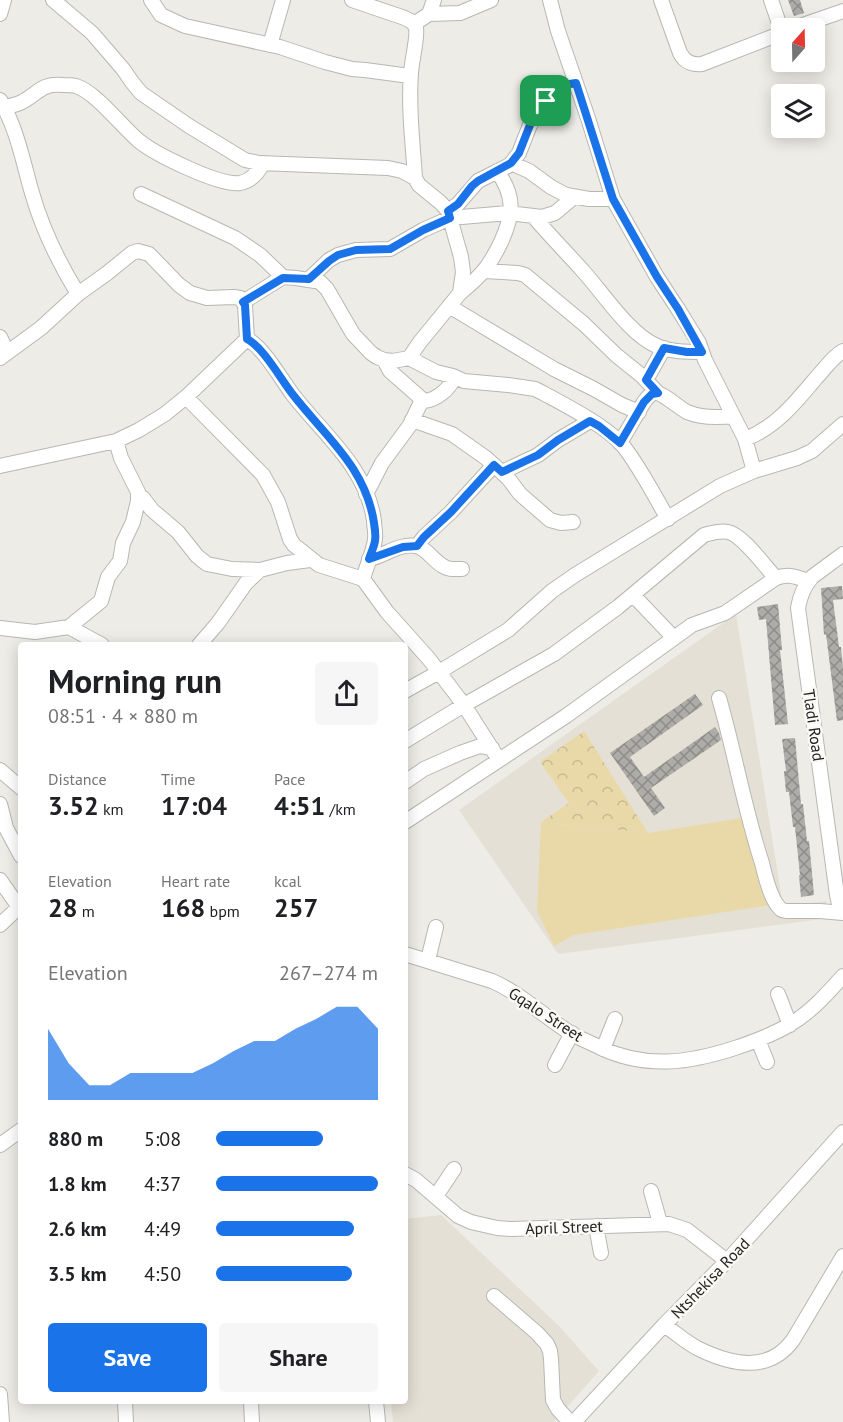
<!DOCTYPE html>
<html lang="en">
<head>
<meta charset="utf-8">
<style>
  :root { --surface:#fff; --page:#f6f6f6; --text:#202124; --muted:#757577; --accent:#1a73e8 }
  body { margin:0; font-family:"PT Sans",sans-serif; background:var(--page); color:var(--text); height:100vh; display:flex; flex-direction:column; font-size:22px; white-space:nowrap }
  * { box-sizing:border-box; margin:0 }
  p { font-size:20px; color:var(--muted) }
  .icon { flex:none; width:33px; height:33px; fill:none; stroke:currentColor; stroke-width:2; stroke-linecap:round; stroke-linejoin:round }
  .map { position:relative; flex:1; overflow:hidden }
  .side { position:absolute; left:18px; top:642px; width:390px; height:762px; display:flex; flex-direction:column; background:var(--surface); border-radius:6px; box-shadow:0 3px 15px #0003 }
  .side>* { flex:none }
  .needle { width:39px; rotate:20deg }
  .controls { position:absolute; left:771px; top:18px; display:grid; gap:12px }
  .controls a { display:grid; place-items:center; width:54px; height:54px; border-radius:6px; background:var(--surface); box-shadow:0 3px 15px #0003; font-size:30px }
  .pin { position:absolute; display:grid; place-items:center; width:51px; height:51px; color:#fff; margin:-26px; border-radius:12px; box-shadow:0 3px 9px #0006 }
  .round { display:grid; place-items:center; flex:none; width:63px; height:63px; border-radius:6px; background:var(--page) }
  .summary { display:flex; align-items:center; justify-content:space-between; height:102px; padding:0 30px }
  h1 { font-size:33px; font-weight:800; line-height:45px }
  .stats { display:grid; grid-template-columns:repeat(3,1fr); gap:9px; height:102px; padding:6px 30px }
  .stats div { display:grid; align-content:center }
  .stats b { font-size:26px; font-weight:800 }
  .stats small { font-size:16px; font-weight:400 }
  .stats p { font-size:16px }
  .chart { height:168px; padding:12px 30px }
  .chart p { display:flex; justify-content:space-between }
  .chart svg { width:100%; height:108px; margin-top:6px; fill:var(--accent); opacity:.7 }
  .action { display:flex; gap:12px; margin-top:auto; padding:12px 30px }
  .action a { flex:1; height:69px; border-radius:6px; background:var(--accent); color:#fff; font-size:24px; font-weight:800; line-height:69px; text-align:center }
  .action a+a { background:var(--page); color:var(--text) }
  ul { padding:0 30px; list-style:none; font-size:20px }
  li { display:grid; grid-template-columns:96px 72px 1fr; align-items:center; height:45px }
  li i { height:15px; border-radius:8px; background:var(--accent) }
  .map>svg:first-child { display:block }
  .built { fill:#e4e0d5 }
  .forest { fill:url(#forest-crowns) }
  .pitch { fill:#ead9a8 }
  .building { fill:url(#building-cross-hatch) }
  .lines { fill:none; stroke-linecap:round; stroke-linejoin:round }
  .minor-casing { stroke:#b8b7b3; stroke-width:16 }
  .minor { stroke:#fff; stroke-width:14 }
  .route-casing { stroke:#fff; stroke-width:12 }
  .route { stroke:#1a73e8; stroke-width:8 }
  .labels { text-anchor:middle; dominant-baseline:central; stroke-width:5; stroke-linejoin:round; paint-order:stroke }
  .street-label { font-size:16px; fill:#222220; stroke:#fbf9f5 }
</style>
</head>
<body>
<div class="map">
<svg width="843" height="1422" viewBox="0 0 843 1422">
  <defs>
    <pattern id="forest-crowns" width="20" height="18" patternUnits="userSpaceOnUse" patternTransform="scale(1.5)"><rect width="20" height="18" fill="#ead9a8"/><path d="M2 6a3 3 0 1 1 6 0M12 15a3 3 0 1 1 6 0" fill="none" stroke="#c8ba90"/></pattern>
    <pattern id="building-cross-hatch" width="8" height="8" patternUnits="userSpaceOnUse" patternTransform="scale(1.5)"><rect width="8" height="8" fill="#aeaca8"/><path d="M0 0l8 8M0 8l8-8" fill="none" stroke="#8d8c88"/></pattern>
  </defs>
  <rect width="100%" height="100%" fill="#edece7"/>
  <path class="built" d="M736,614L783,906L826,901L829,918L558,954L459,810Z
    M441,1215L559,1326L599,1371L554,1422H393L391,1401H405V1219Z"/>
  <path class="forest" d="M584,731L648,833L541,822L569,803L540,762Z"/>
  <path class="pitch" d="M742,818L770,905L574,935L554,946L537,911L541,822L648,833Z"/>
  <path class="building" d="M788,0H800L804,13L794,16Z
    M842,586L843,599L833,600L839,647H841L843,668V720L837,721L826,634L824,635L821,588Z
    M778,604L782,650H780L788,724L775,725L766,619L759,620L757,607Z
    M695,694L703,705L630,757L644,777L715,727L719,733L721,740L651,788L665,808L654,816L610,753Z
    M795,738L801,804H803L807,841H809L814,895L801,897L799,875H800L795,827H793L789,792H786L784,771H786L782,739Z"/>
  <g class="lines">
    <g class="minor-casing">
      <path id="minor" d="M53,0L92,33L123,69L132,82L141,93L189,126L240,157L245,160L259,163L388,168L402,171L415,178
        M151,0L161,15L185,26L280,47L325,62L352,69L365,70L410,76
        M352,0L402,17C407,19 414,21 416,28C418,38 411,63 411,74C408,108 413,144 415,178L419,185L441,203L448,211L461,257L463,272L460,293L420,342L409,358
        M550,0L558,31L588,118L613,199L657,277L678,309L699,343L705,360L745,439L754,471
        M661,0L680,53C685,62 691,65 702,64L782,33
        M771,0L782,32
        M0,14L4,0
        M429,14L434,0
        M414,24L429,14L460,13L491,0
        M794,28L843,11
        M270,45L283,0
        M0,100C17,128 23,162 32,193C42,228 59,263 78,294
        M4,107C10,106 16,105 22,102C39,93 41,83 63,85C67,85 72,85 76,86C97,93 121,126 139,141C155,154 219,186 240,183C251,181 258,173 263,163
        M511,163L529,171L551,187L566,195L589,199H613
        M141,194L235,238L260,255L283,277
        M448,211L458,204L478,181L510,165L519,153L530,125L552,91L564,85L576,83
        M534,217C550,236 567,253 583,271C603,293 630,335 657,346C670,352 688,352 702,352
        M485,271L518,273L525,275L584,324L616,355L642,376L658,393
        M309,279L329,260L338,255L356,250L390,249L423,230L450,218L508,213L542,217L555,213L574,197
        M460,293C482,275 489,267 501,242C514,214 515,196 497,171
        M243,302L283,277L296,278L315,281L320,282L327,289L353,334L371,353L377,357L384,360L393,361L409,358L436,372L453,376L464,381L508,385L535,389L543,393C567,406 608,427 624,447C641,469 654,495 668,519
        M449,306L554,369L594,389L622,405L639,412
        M0,337L7,352
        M247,339C264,348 281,379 293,395C324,435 367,468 374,521C374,527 376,533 375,539C374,551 366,567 363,579
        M0,358L41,328L78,294L106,274L132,253L138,251L149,254L179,285L190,293L207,298L234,297L240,298L245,305L247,339L186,397L165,414L139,430L116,441L0,466
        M384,360L390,371L424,401C437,400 449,389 455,377
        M646,380L664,348
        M186,397L263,475L278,502L290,539L294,545L319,565L363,579L387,612L429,659L464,705L499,760
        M412,420L452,434L486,458L508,478L520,494L550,520L561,523L573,522
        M745,439C775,428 796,402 816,378C825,369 832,357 843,351
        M620,443L644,402C647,398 650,394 655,393C662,392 679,408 687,412C702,418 717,418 733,416
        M502,472L538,455L558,440L590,421
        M366,494L382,463L410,425L422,400
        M143,498L152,510L178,532L197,556L207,564L232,569L260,570L287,563L310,560
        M417,546L424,537L451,512L494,465
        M843,554L812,577C804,586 800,596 798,608L837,895L839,904L843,913
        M369,559C384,556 399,543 416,546C428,549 433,561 443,566C448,570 455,569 462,569
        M633,595L674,638
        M69,627L102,645
        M0,628L35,632L69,627L101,601L108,577L120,561L123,543L133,522L138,501V492L121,458L116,441
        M199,645L218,623L246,583L260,570
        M405,691L439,672L508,630L552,591L575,575L720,486L754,471L797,458L812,451L843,424
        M719,698C735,753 744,808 762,863C765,876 770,897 778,906C781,910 781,910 786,911H820L843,913
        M405,741L464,705L554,654L618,607L704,535C712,533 719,530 728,532C743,535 765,567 776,578
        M0,770L21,788
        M405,782L424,769L460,753L480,746L492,748
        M0,804L6,828L21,856
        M405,822L566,716L692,625L725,613L776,578C788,573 796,577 808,581
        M0,880L21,910
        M0,925L19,907
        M405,954L492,981C522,994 544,1017 572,1034C581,1039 591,1043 601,1048C646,1069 689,1063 735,1048C753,1042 772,1035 789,1025C810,1013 827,994 843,976
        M428,960L436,927
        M778,994L790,1025
        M758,1040L767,1062
        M603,1049L615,1019
        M555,1065L572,1033
        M0,1145L21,1130
        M405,1174L416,1180L458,1216L471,1222L497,1228L511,1229L669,1224L687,1230L727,1261
        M651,1191L660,1223
        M436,1196L454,1169
        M596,1226L601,1253
        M494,1296L537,1333L547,1344L550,1351L551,1359L553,1400L558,1409L570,1422
        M664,1325C676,1333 687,1343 699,1349C732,1365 769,1373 793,1340L843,1256
        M0,1394L2,1422
        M125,1401L126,1422
        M251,1401L252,1422
        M376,1401L378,1422
        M574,1422L664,1325L727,1261L843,1132"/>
    </g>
    <use href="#minor" class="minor"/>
  </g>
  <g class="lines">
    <g class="route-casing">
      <path id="route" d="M576,83L613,199L657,277L678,309L702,352H687L664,348L646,380L658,393L652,394L644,402L620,443L599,426L590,421L558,440L538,455L502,472L494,465L451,512L424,537L417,546L403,547L369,559C371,553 374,547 375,541C376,535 375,529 374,523C366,468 326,437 294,396C281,380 264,348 247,339L245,305L243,302L283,278L309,279L329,261L338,255L356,250L390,249L423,230L450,218L448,211L458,204L472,186L478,181L511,163L519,153L530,125L552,92L564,85Z"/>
    </g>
    <use href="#route" class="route"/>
  </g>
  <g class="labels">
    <g class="street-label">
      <text transform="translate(814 725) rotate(82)">Tladi Road</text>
      <text transform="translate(546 1014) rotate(33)">Gqalo Street</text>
      <text transform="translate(564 1227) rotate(-2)">April Street</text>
      <text transform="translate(710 1278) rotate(-46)">Ntshekisa Road</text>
    </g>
  </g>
</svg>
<div class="controls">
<a><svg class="needle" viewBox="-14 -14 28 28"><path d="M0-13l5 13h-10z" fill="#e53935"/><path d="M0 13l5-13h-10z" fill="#757577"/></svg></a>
<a><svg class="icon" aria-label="layers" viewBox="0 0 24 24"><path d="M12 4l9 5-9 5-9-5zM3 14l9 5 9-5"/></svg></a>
</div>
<div class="pin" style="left:546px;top:101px;background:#1e9e55"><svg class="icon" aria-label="arrive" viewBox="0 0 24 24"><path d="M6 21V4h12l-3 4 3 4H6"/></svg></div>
<section class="side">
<div class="summary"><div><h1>Morning run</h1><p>08:51 · 4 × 880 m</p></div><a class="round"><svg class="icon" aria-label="share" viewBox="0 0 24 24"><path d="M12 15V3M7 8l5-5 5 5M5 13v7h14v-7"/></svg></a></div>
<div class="stats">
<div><p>Distance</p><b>3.52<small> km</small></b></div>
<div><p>Time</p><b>17:04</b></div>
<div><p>Pace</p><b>4:51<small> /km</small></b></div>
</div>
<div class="stats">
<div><p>Elevation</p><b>28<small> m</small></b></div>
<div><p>Heart rate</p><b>168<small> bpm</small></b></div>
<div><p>kcal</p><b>257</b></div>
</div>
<div class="chart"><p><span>Elevation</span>267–274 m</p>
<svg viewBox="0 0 160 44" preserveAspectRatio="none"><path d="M0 44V15L10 29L20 38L30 38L40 33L50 33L60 33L70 33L80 29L90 24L100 20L110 20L120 15L130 11L140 6L150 6L160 15V44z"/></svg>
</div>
<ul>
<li><b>880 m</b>5:08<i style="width:66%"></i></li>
<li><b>1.8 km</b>4:37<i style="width:100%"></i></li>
<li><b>2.6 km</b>4:49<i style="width:85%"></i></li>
<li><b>3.5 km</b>4:50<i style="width:84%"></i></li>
</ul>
<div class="action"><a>Save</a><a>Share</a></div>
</section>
</div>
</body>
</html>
